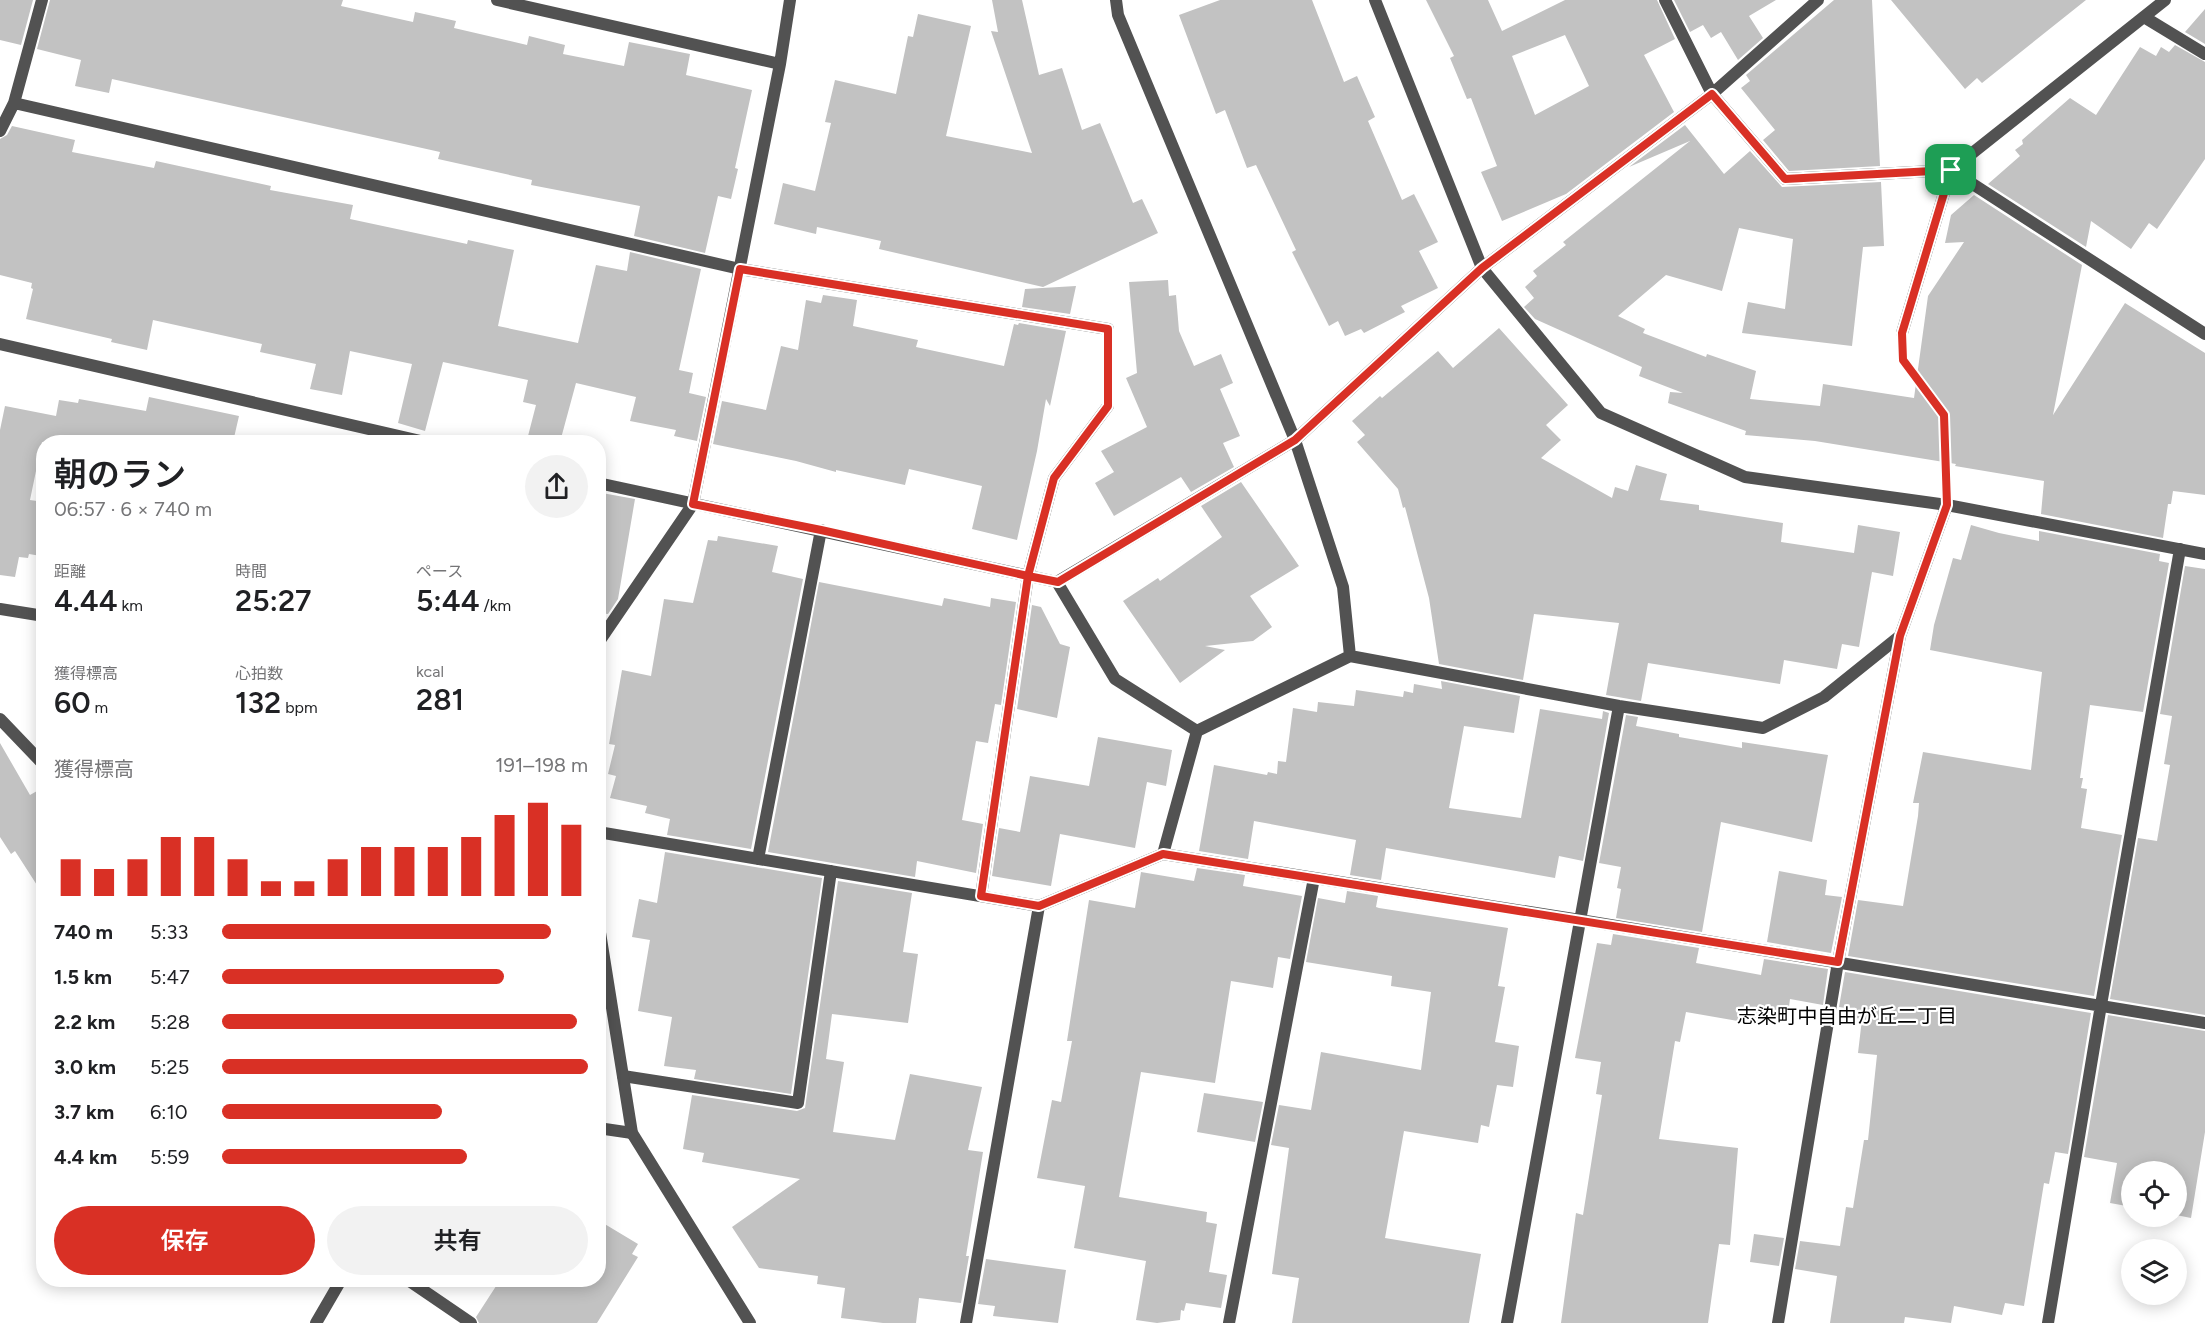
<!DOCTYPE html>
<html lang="ja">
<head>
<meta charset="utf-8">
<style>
  :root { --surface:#fff; --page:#f2f2f2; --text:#202124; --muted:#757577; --accent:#d93025 }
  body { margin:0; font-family:Figtree,"Noto Sans JP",sans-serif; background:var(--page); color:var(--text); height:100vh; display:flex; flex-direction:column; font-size:22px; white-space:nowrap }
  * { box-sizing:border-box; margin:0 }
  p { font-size:20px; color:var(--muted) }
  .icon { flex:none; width:33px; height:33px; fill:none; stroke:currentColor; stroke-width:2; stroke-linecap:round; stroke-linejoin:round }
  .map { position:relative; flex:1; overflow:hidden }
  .details { position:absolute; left:36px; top:435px; width:570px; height:852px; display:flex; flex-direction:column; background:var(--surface); border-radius:24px; box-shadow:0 3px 15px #0003 }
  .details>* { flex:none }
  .buttons { position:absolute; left:2121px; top:1161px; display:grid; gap:12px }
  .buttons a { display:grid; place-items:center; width:66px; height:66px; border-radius:50%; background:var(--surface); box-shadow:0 3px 15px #0003; font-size:30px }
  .pin { position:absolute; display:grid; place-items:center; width:51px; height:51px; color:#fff; margin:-26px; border-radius:12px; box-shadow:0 3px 9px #0006 }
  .round { display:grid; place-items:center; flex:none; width:63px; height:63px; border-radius:32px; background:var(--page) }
  .head { display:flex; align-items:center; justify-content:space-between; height:102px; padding:0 18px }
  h1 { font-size:33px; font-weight:600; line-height:45px }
  .metrics { display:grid; grid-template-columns:repeat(3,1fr); gap:9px; height:102px; padding:6px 18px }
  .metrics div { display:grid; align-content:center }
  .metrics b { font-size:30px; font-weight:600 }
  .metrics small { font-size:16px; font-weight:400 }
  .metrics p { font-size:16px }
  .chart { height:168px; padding:12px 18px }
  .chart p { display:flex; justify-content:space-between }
  .chart svg { width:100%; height:108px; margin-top:6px; stroke:var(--accent); stroke-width:6 }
  .button { display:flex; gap:12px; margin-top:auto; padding:12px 18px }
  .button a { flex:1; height:69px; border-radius:36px; background:var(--accent); color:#fff; font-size:24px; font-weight:600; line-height:69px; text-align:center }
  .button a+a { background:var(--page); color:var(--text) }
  ul { padding:0 18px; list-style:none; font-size:20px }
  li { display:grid; grid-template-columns:96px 72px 1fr; align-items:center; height:45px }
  li i { height:15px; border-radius:8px; background:var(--accent) }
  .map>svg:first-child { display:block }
  .building { fill:#c2c2c2; fill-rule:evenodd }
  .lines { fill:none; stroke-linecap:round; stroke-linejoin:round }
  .path { stroke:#747474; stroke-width:4; stroke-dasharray:1.5 3; stroke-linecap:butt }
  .minor { stroke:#525252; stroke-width:12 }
  .tertiary { stroke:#525252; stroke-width:12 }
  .route-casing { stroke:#fff; stroke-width:12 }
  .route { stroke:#d93025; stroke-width:8 }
  .labels { text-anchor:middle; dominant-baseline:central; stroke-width:4.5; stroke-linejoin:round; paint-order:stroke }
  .neighbourhood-label { font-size:20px; fill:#000; stroke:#fff }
</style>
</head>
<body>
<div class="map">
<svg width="2205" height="1323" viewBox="0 0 2205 1323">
  <rect width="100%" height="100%" fill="#fff"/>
  <path class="building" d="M0,0H33L21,45L0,40Z
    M50,0H343L341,6L413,22L415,12L456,21L454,28L527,45L529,36L565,45L563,54L624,66L629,42L690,54L686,75L752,90L735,168L738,169L731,199L718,196L705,253L634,236L640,206L531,185L532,180L438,159L440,152L112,79L109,93L75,86L81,60L37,49Z
    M992,0H1022L1039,75L1062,68L1082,130L1100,123L1133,203L1142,199L1158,233L1043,287L879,249L881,241L817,227L816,234L774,224L783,183L815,191L831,123L825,122L835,80L896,94L908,36L913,37L918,14L971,26L946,136L1032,153L991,31L998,32Z
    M1220,0H1312L1344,82L1357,76L1375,117L1368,121L1402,200L1414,194L1438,242L1419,251L1438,288L1401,306L1405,312L1364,333L1361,329L1345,336L1338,321L1329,326L1292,252L1296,250L1256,165L1247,168L1225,110L1216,114L1179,15Z
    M1426,0H1488L1502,31L1565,0H1657L1675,39L1644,55L1674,112L1566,194L1502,221L1481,172L1497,166L1471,98L1467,99L1450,58L1454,56ZM1565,35L1589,86L1535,115L1512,56Z
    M1674,0H1776L1749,16L1763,38L1738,60L1721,32L1711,38L1703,25L1690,32Z
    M1834,0H1872L1880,166L1789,171L1763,140L1775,130L1741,88L1750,81L1746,75Z
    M1891,0H2086L1982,83L1977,78L1965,89Z
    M2205,9V44L2185,32Z
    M2175,45L2205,62V159L2157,229L2149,223L2131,249L2091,221L2086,247L1988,184L2020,156L2015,150L2023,144L2022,140L2070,98L2096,115L2140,47L2156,56L2161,47L2169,52Z
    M1685,125L1724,174L1750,151L1782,187L1881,182L1884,246L1863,247L1852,346L1742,333L1748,302L1785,309L1793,239L1739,228L1722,291L1666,275L1618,316L1645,329L1643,333L1706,357L1707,354L1756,371L1750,399L1820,406L1823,384L1914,398L1928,296L1964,242L1945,243L1951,215L1974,195L2082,265L2053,415L2125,303L2205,353V495L2173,491L2171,504H2168L2163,538L2041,514L2044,481L1955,466L1956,464L1815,441L1745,435L1746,431L1668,403L1670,392L1683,393L1639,376L1642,367L1535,319L1524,307L1534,298L1525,287L1537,276L1533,271L1566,245L1563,242L1690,141L1629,167Z
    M12,126L75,140L72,152L154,168L156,161L271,186L270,190L353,205L350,219L467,244L468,240L514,250L498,326L578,343L596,265L627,271L630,252L701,269L679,370L693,373L689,393L706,397L697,441L674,436L676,430L630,421L636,397L576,383L560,442L528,436L536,405L523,402L528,380L443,362L425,431L398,423L412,364L350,351L342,395L310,389L316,364L260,352L262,344L153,320L147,350L111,342L112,339L26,319L33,289L31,288L32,283L0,275V139L7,135Z
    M1168,280L1169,296L1176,295L1179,331L1194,366L1221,354L1233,383L1220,389L1240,436L1223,443L1234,467L1191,492L1181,477L1114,516L1095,483L1114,472L1101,451L1147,427L1126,378L1137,373L1129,282Z
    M1076,286L1070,314L1022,307L1025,289Z
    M823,295L857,300L853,326L918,340L916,347L1004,366L1014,324L1018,325L1019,323L1066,331L1050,406L1046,399L1037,451L1017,540L972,529L982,486L909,469L905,485L836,470V472L796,461L713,444L722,401L766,410L781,346L798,350L806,300L821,303Z
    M1499,328L1568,405L1546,425L1561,440L1541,458L1612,498L1615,487L1628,491L1636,465L1667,474L1660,500L1699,505V510L1783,523L1781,542L1854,553L1858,525L1900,532L1893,576L1872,572L1859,647L1842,644L1837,669L1784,660L1780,684L1648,663L1641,701L1606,695L1619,623L1534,614L1523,680L1439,664L1429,598L1405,507L1403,508L1398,489L1357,442L1365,435L1352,421L1380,396L1382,398L1438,351L1453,368Z
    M149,397L239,416L233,442H42L30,500L44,502V540L41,556L29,554L28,558L19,557L15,577L0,575V430L5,406L56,416L59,400L78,403L79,399L146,411Z
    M1241,482L1299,566L1250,596L1272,627L1253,641L1205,646L1225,650L1180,683L1123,601L1158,578L1160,581L1222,537L1201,506Z
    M602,493L635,499L618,599L608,614L598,613V513Z
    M1971,525L1999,533L2039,541V531L2160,554L2159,561L2169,563L2143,712L2090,705L2080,778H2083L2081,788L2087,789L2081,828L2122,835L2094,996L1848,956L1858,900L1903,906L1918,816L1919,803H1913L1923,752L2031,770L2042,672L1930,650L1934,625L1953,558L1961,560Z
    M718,536L778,546L772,572L803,579L751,849L667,835L670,819L645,813L647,806L610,798L616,776L608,774L615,745L609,744L622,670L651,676L664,599L693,603L708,540L717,541Z
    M2185,566L2205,569V1015L2110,999L2138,838L2157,841L2170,765L2164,764L2172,716L2160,714Z
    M819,582L942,606L944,598L990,607L991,598L1016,602L1001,705L995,704L988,743L976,741L962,820L983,824L976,873L917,861L915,877L768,852Z
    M1032,605L1041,607L1060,644L1070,647L1057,718L1017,709Z
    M1441,681L1520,696L1514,733L1464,726L1449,808L1521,818L1540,709L1602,719L1603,711L1609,713L1583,861L1559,856L1555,878L1386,848L1381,880L1350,875L1356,840L1254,821L1248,859L1199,851L1214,765L1267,775L1268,772L1277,774L1278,761L1286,762L1293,708L1317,712L1318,702L1354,706L1356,690L1403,697L1404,691L1413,693L1414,684L1442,689Z
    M1626,715L1638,717L1636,726L1679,734V737L1742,748V742L1828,755L1812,842L1721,822L1702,932L1616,918L1621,889L1617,888L1621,867L1599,863Z
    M1098,737L1172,750L1166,786L1147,782L1135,848L1060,834L1051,886L992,876L999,828L1020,832L1030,776L1089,786Z
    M0,743L30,795L44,787V896L15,851L11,854L0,837Z
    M665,852L822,878L791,1094L694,1079L696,1070L664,1066L672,1017L638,1011L650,940L632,937L639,899L657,903Z
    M1197,868L1245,875L1243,886L1302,896L1290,959L1278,957L1273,988L1231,981L1215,1083L1141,1072L1119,1197L1207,1212L1206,1222L1217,1224L1209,1272L1227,1275L1221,1308L1186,1303L1184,1311L1181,1310L1180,1320L1157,1323L1136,1320L1146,1261L1074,1248L1085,1186L1037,1178L1052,1100L1061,1102L1072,1041H1067L1089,900L1135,908L1141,872L1194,881Z
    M1779,871L1827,880L1825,895L1842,897L1831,953L1767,942Z
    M838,881L912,893L903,952L918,954L908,1023L832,1014L826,1059L844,1062L833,1132L895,1140L910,1074L982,1087L968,1150L983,1152L966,1256H969L961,1303L919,1298L916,1323H883L841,1318L845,1288L817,1284L818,1276L759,1268L732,1227L800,1179L702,1162L704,1153L683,1149L692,1095L797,1111L805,1108Z
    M1347,891L1378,896L1376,907L1379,908L1508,928L1498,986L1505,987L1495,1042L1519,1046L1513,1087L1497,1085L1489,1127L1481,1125L1478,1143L1404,1131L1385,1238L1481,1254L1469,1323H1292L1299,1278L1272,1274L1289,1148L1271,1145L1279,1105L1311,1110L1321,1052L1421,1070L1431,992L1391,986L1392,976L1306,962L1318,898L1345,903Z
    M1613,934L1699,948L1696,963L1761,975L1764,959L1828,969L1823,1005L1790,999L1788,1014L1763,1010L1761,1025L1686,1012L1680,1042L1675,1041L1659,1139L1738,1148L1730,1245L1719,1244L1708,1323H1561L1576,1213L1583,1215L1602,1095L1596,1094L1601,1062L1575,1058L1597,943L1611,945Z
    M1845,972L2091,1013L2068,1154L2055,1152L2049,1184L2044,1183L2024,1306L2005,1303L2002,1315L1954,1306L1951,1323L1905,1317L1904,1323H1830L1837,1276L1795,1269L1800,1241L1840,1246L1846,1207L1853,1208L1864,1140H1868L1877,1055L1858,1053L1862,1019L1856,1018L1857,1011L1839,1007Z
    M2108,1015L2205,1031V1132L2191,1218L2176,1215V1172H2132V1207L2110,1203L2117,1163L2084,1157Z
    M1204,1093L1263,1102L1255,1142L1197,1132Z
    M598,1220L638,1244L632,1254L638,1257L597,1323H479L476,1317L500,1280H598Z
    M1754,1234L1784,1238L1779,1266L1750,1262Z
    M986,1259L1066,1270L1058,1323L993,1316L995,1306L978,1304Z"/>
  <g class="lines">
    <path class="path" d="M1903,357L1944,415L1946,477"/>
    <path class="minor" d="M497,0L780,64
      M1375,0L1482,268L1601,413L1745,477L1947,505
      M1665,0L1712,94L1785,179L1951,170L2205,334
      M2144,17L2205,54
      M14,103L740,269L1108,329V406L1054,478L1028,576L981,896
      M0,131L14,103L42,0
      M1902,333L1951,170L2165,0
      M0,344L425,442
      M1295,440L1343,587L1350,656
      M598,483L1057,582L1115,679L1197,731L1350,656L1619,706L1763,728L1824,697L1900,636L1947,505L2205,554
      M693,504L780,64L790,0
      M1057,582L1295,440L1482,268L1712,94L1818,0
      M0,609L44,616
      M0,719L44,765
      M598,832L1039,906L1163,854L1580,920L2205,1023
      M1163,854L1197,731
      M758,859L821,530
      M623,1076L798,1103L831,871
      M598,1128L632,1133
      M408,1280L471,1323
      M316,1323L341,1280
      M966,1323L1039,906
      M1229,1323L1314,878
      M1507,1323L1619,706
      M1778,1323L1838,962L1900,636
      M2048,1323L2101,1005L2180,549"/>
    <path class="tertiary" d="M1116,0L1118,15L1295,440
      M598,643L693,504
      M598,920L632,1133L750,1323"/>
  </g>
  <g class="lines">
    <g class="route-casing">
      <path id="route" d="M1951,170L1785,179L1712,94L1482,268L1295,440L1058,582L1028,576L821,530L693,504L740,269L1108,329V406L1054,478L1028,576L981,896L1039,906L1163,854L1838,962L1900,636L1947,505L1944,415L1903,360L1902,333L1951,170"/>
    </g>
    <use href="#route" class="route"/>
  </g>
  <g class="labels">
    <g class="neighbourhood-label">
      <text x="1847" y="1016">志染町中自由が丘二丁目</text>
    </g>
  </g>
</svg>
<div class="buttons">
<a><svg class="icon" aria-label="locate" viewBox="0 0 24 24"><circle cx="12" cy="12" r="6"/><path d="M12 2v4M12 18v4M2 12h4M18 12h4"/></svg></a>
<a><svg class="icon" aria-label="layers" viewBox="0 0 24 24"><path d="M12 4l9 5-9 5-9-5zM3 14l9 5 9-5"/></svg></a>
</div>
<div class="pin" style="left:1951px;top:170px;background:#1e9e55"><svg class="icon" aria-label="arrive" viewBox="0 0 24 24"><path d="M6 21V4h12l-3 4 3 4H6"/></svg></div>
<section class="details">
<div class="head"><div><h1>朝のラン</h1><p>06:57 · 6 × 740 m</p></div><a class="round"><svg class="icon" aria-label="share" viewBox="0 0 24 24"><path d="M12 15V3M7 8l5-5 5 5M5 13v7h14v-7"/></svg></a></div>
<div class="metrics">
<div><p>距離</p><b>4.44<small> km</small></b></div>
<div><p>時間</p><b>25:27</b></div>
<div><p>ペース</p><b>5:44<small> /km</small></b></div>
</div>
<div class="metrics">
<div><p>獲得標高</p><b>60<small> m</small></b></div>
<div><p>心拍数</p><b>132<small> bpm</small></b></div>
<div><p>kcal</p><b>281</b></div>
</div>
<div class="chart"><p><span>獲得標高</span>191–198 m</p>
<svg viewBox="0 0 160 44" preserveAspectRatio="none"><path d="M5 44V29M15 44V33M25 44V29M35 44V20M45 44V20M55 44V29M65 44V38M75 44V38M85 44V29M95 44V24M105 44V24M115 44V24M125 44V20M135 44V11M145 44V6M155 44V15"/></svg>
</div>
<ul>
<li><b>740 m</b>5:33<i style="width:90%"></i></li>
<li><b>1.5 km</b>5:47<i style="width:77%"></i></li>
<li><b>2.2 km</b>5:28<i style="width:97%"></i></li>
<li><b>3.0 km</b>5:25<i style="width:100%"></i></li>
<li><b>3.7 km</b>6:10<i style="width:60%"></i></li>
<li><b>4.4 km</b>5:59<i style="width:67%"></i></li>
</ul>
<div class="button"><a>保存</a><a>共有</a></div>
</section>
</div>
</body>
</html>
